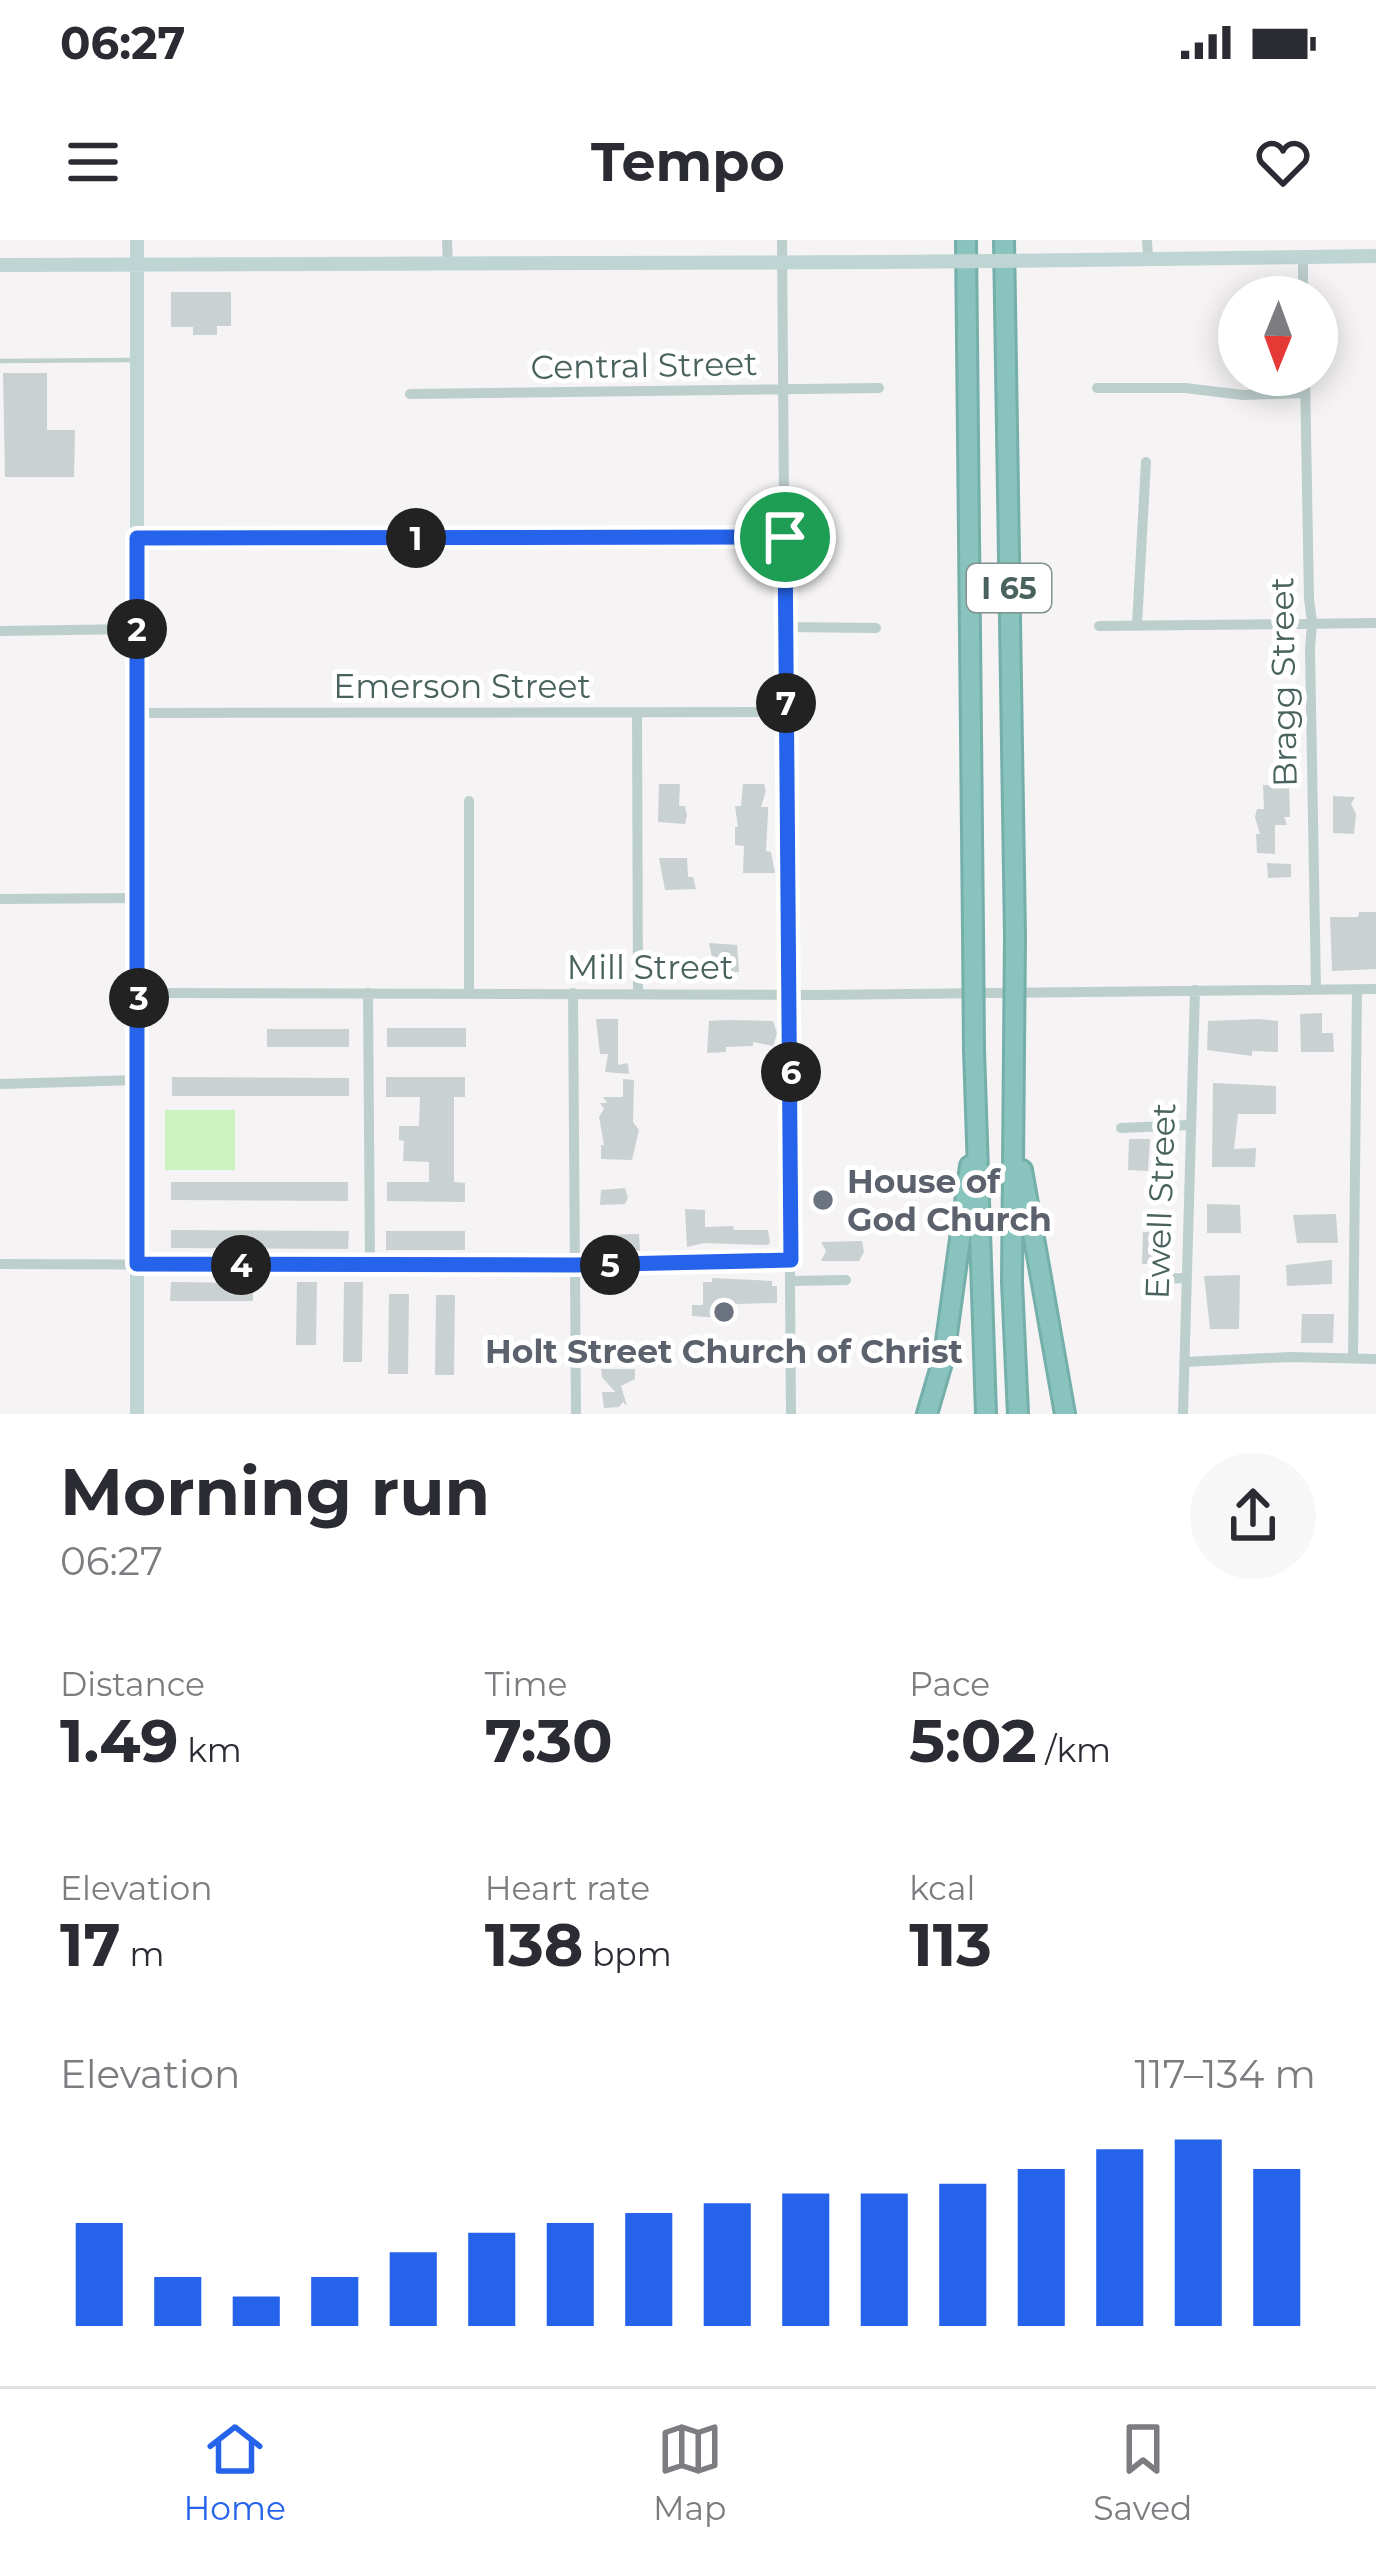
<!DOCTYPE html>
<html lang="en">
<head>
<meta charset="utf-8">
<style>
  :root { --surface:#fff; --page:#f7f7f7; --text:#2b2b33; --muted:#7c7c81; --line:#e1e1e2; --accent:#2563eb }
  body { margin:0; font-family:Montserrat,sans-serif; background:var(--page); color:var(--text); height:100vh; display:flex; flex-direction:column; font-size:45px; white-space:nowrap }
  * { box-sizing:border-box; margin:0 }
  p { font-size:39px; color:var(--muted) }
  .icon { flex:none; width:66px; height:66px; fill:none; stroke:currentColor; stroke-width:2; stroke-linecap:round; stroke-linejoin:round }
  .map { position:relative; height:1174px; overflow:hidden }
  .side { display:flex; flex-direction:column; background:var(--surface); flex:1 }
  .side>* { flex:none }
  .needle { width:78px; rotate:181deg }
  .tools { position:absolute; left:1218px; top:36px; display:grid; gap:24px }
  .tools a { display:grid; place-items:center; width:120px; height:120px; border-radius:50%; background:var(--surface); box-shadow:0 6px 30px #0003; font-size:60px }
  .pin { position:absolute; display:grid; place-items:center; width:102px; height:102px; color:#fff; margin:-51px; border:6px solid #fff; border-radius:50%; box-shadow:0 3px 12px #0007 }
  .km { position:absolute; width:60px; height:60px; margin:-30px; border-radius:50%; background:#222; color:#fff; font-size:33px; line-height:60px; text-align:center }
  .round { display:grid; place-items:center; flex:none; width:126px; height:126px; border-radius:63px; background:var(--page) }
  .headline { display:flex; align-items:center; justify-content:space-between; height:204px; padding:0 60px }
  h1 { font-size:66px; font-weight:700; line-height:90px }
  .stats { display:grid; grid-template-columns:repeat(3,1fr); gap:18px; height:204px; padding:12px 60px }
  .stats div { display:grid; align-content:center }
  .stats b { font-size:60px; font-weight:700 }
  .stats small { font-size:33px; font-weight:400 }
  .stats p { font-size:33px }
  .chart { height:336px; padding:24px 60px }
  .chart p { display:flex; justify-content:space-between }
  .chart svg { width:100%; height:216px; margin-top:12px; stroke:var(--accent); stroke-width:6 }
  .status { display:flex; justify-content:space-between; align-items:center; height:84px; padding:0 60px; background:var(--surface); direction:ltr }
  .status svg { height:33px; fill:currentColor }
  header { display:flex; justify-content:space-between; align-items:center; height:156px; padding:0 60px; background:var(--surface); font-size:54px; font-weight:700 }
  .dock { display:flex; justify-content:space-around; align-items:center; height:168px; border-top:3px solid var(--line); background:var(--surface); font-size:33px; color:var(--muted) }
  .dock a { display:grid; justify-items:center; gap:6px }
  .dock .selected { color:var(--accent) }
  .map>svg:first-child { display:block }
  .green { fill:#ccf2c1 }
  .building { fill:#cad1d2 }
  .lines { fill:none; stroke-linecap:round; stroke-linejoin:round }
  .highway-casing { stroke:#74afaa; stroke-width:24 }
  .lane { stroke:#bdcfcd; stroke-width:4.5 }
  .street { stroke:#bdcfcd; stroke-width:10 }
  .secondary { stroke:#bed5d3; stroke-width:14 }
  .highway { stroke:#89c3be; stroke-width:18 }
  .highway-bridge-casing { stroke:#74afaa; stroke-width:24; stroke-linecap:butt }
  .secondary-bridge { stroke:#bed5d3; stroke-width:14 }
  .highway-bridge { stroke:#89c3be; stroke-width:18 }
  .route-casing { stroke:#fff; stroke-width:24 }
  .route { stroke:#2563eb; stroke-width:15 }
  .worship-dot { fill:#6b7280; stroke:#fff; stroke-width:4.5 }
  .labels { text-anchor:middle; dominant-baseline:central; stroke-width:10; stroke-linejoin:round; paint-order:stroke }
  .shield { fill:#fff; stroke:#80918e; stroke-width:3 }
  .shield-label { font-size:30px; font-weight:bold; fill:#49625e }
  .street-label { font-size:33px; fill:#49625e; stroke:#fff }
  .worship-label { font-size:33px; font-weight:bold; fill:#5b616d; stroke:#fff; text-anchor:start }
</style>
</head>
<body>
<div class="status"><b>06:27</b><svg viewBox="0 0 49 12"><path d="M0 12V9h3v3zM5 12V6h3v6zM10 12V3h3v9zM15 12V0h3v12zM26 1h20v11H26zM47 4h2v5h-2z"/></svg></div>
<header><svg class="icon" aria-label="menu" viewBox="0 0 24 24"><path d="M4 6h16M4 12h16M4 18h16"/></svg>Tempo<svg class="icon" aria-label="heart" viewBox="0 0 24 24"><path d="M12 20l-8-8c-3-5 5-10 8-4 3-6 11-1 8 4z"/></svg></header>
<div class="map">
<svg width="1376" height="1174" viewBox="0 0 1376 1174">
  <rect width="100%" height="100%" fill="#f5f3f4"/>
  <path class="green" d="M165,870H235V930H165Z"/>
  <path class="building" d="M171,52H231V86H217V95H193V87H171Z
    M3,133H47V190H75L74,237H5Z
    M659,544H680L679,566H685L687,576L685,584L658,582Z
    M743,544H764L766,551L761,567H768V572L766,611L771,612L775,633H743L744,606L735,605V587H738L735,566H741Z
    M1263,545L1289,546L1290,577H1284L1287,585H1275V614L1257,613L1256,594H1260L1255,577L1257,569H1264Z
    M1333,556L1355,557L1351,564L1356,574L1354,594L1333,593Z
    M659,618H687L688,637H693L696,649L665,650Z
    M1267,623L1291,624V637L1268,638Z
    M1359,672H1376V729L1332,731L1330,677H1358Z
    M709,703L737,705L739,732H715Z
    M1322,773V793H1333L1334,812H1301L1300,774Z
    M596,779H618V825L628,823L629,834L605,832L608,814H600Z
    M1259,779L1278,781V812L1252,811V816L1207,810L1208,781Z
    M728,780L773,781L777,793L773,806L753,802V806L726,807V812L707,813L709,781Z
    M387,788H466V807H387Z
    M267,789H349V807H267Z
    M172,837L349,838V856H172Z
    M386,837H465V857H454V942L465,943V962L387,961V942H429V922L403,921L404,901L399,900V886H419L420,857H386Z
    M623,839L634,840L633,882L639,890L632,920L601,919V905H604L599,877L604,869L600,863H607L603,857H623Z
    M1213,843L1276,846V874H1238L1234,909L1256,908L1255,927H1212Z
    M1129,899H1150L1148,931L1128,930Z
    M171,942H348V961L171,960Z
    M625,948L628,958L625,964L600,965L601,950Z
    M1207,964L1240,965L1241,993H1207Z
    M685,969L705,970V987L733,986L734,990H768L770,1002L768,1005L704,1003L687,1007Z
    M1336,974L1338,1003H1297L1293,975Z
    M171,990L349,991L348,1009L171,1008Z
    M386,991H465V1010H386Z
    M1143,992L1171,993L1170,1024H1142Z
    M639,994L640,1011L605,1008L602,995Z
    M862,1001L864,1012L859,1021H821L826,1011L821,1002Z
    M1332,1020V1044L1287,1046L1286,1025Z
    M1240,1035L1239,1089H1210L1204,1036Z
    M712,1038L772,1041V1046H777V1063L735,1064V1079L692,1076V1065H703V1042H712Z
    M171,1042L253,1043V1061H170Z
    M297,1042H317L316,1105H296Z
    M344,1042H363L362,1122H343Z
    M389,1054H409L408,1134H388Z
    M436,1055H455L454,1135H435Z
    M1302,1074H1334L1333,1103H1301Z
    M601,1129H635V1139L621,1146L627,1166L623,1162L619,1167L604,1168L602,1152H615L602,1137Z"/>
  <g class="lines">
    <g class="highway-casing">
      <path id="highway" d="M966,0L973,691
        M1004,0L1015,696
        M974,810L986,1174
        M1014,810L1012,1042L1018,1174
        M1022,930L1065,1174
        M927,1174L944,1116L970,926"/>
    </g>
    <path class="lane" d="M0,121L131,120"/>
    <path class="street" d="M447,0L448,25
      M782,0L791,1174
      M1147,0L1148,19
      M1303,57V19
      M1305,135L1309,359L1312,382L1310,409L1316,749
      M1097,148H1185L1243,155L1305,153
      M410,154L879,148
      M137,299L785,297
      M1137,385L1146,222
      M1099,386L1376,383
      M786,387L876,388
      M0,391L137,389
      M138,473L786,472
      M637,474L638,753
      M0,659L138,658
      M139,753L817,755L1376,749
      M368,753L370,1026
      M469,753V561
      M573,753L576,1174
      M0,844L138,840
      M1121,888L1190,885
      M0,1024L575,1026L791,1020
      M1153,1039L1184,1038
      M792,1041L846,1040
      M1353,1117L1357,749
      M1185,1122L1290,1117L1376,1119
      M1183,1174L1195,750"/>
    <path class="secondary" d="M137,0V1174
      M1081,20L1376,16
      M0,25L884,22"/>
    <use href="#highway" class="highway"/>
    <g class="highway-bridge-casing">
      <path id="highway-bridge" d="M973,691L974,810
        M1014,810L1015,696"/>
    </g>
    <path class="secondary-bridge" d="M884,22L1081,20"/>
    <use href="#highway-bridge" class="highway-bridge"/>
  </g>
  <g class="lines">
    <g class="route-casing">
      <path id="route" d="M785,297L791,1020L575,1025L137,1024V298Z"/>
    </g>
    <use href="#route" class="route"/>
  </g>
  <g class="worship-dot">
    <circle cx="823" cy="960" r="12"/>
    <circle cx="724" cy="1072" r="12"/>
  </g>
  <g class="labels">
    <rect class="shield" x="967" y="324" width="84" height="48" rx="9"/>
    <g class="shield-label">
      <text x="1009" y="348">I 65</text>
    </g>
    <g class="street-label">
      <text transform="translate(644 125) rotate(-1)">Central Street</text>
      <text transform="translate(1283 442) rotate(-91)">Bragg Street</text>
      <text x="462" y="446">Emerson Street</text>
      <text x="650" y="727">Mill Street</text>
      <text transform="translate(1160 961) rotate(-88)">Ewell Street</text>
    </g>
    <g class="worship-label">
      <text x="847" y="941">House of<tspan x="847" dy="38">God Church</tspan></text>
      <text x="724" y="1111" text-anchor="middle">Holt Street Church of Christ</text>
    </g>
  </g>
</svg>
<div class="tools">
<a><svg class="needle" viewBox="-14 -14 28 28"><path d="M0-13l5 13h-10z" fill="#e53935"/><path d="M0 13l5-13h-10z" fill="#7c7c81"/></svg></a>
</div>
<div class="pin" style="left:785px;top:297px;background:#1e9e55"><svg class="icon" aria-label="arrive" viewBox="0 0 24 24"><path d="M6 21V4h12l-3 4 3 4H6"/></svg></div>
<b class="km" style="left:416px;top:298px">1</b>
<b class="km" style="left:137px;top:389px">2</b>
<b class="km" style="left:139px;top:758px">3</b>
<b class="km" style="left:241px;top:1025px">4</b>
<b class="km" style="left:610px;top:1025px">5</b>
<b class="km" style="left:791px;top:832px">6</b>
<b class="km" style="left:786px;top:463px">7</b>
</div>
<section class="side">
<div class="headline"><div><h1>Morning run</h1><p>06:27</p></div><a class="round"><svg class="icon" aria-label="share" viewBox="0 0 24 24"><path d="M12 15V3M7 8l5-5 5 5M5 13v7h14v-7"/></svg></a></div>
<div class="stats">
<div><p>Distance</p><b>1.49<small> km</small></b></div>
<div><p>Time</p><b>7:30</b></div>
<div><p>Pace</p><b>5:02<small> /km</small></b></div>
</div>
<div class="stats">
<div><p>Elevation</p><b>17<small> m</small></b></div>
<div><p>Heart rate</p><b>138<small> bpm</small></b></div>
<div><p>kcal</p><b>113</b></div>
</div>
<div class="chart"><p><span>Elevation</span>117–134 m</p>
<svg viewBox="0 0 160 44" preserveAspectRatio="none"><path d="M5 44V23M15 44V34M25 44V38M35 44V34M45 44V29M55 44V25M65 44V23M75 44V21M85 44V19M95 44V17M105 44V17M115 44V15M125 44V12M135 44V8M145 44V6M155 44V12"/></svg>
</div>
</section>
<nav class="dock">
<a class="selected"><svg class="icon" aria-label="home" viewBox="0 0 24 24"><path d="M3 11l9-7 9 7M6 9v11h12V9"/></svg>Home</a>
<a><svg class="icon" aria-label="map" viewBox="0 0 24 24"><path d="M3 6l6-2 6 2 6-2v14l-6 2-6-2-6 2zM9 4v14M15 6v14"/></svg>Map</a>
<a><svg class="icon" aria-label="saved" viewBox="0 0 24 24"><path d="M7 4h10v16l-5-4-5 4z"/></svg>Saved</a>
</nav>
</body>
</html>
